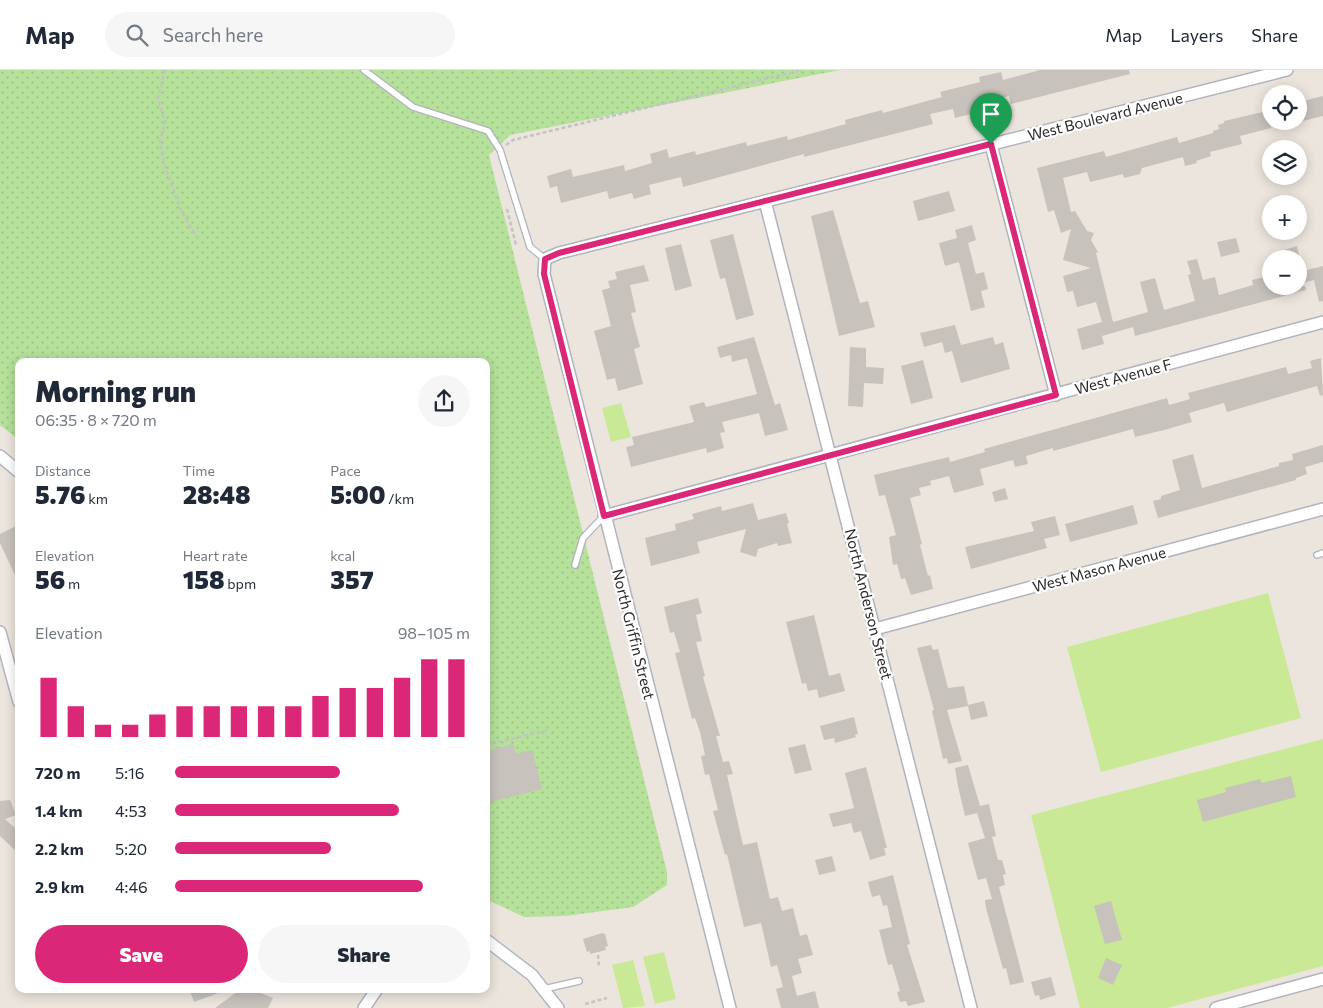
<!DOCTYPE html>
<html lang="en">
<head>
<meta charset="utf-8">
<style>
  :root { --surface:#fff; --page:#f6f6f7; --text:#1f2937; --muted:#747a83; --line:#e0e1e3; --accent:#db2777 }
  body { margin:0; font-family:Commissioner,sans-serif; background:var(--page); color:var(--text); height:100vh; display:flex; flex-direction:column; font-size:19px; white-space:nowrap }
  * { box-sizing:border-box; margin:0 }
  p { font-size:16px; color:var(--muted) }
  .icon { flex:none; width:28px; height:28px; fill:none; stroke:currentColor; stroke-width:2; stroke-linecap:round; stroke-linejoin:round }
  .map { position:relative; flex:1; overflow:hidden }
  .panel { position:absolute; left:15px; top:288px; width:475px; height:635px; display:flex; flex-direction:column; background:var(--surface); border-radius:10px; box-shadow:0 2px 12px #0003 }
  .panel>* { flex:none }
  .tools { position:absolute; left:1262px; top:15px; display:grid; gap:10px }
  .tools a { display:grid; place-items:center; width:45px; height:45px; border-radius:50%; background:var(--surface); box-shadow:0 2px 12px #0003; font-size:25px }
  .pin { position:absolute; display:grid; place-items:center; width:42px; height:42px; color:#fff; margin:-51px -21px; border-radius:50% 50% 50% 0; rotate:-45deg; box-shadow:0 0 5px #0007 }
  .pin .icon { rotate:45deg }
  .round { display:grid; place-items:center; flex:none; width:52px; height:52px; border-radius:26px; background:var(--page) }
  .head { display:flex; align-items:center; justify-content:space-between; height:85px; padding:0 20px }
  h1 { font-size:28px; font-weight:800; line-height:38px }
  .figures { display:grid; grid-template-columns:repeat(3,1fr); gap:8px; height:85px; padding:5px 20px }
  .figures div { display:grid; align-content:center }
  .figures b { font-size:25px; font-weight:800 }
  .figures small { font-size:14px; font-weight:400 }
  .figures p { font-size:14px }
  .chart { height:140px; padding:10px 20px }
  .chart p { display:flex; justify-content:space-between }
  .chart svg { width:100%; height:90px; margin-top:5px; stroke:var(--accent); stroke-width:6 }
  .cta { display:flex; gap:10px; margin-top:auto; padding:10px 20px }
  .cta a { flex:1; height:58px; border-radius:30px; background:var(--accent); color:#fff; font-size:20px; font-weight:800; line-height:58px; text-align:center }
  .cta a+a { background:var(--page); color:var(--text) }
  ul { padding:0 20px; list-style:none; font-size:16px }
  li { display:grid; grid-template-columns:80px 60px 1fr; align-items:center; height:38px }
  li i { height:12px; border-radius:6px; background:var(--accent) }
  header { display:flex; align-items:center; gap:30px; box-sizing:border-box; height:70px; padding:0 25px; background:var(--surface); border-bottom:1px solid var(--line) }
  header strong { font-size:24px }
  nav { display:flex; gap:28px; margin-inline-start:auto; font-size:18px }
  .search { width:350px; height:45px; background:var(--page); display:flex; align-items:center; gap:12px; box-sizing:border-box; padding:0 18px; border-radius:28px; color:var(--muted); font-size:19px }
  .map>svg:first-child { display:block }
  .grass { fill:url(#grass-dots) }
  .pitch { fill:#c9e996 }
  .building { fill:#c7c2bc }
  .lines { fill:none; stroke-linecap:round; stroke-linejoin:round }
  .service-casing { stroke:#b0b4be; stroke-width:8 }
  .minor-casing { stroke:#b0b4be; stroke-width:14 }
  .path { stroke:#c3c3c3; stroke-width:2.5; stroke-dasharray:4 2.5; stroke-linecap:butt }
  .service { stroke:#fff; stroke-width:5.5 }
  .minor { stroke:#fff; stroke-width:11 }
  .route-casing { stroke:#fff; stroke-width:10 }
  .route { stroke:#db2777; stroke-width:6 }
  .labels { text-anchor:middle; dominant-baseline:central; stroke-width:4.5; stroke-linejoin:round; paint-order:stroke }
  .street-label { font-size:15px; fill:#2a2a2a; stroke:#fff }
</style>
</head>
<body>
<header>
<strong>Map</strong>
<div class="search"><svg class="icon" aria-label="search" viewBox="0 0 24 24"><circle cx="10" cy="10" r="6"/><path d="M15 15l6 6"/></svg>Search here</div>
<nav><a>Map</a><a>Layers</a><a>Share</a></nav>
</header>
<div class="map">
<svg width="1323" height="938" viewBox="0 0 1323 938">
  <defs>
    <pattern id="grass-dots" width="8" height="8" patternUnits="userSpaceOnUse" patternTransform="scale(1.25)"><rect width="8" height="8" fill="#b5e19a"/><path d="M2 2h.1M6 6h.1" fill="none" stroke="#9cc185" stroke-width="1.8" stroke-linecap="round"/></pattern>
  </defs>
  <rect width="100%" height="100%" fill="#ece5dd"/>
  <path class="grass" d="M0,0H840L510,65L489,85L667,802V815L633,837L565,846L524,847L486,829V291H19V370L0,355Z"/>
  <path class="pitch" d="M621,333L631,367L611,372L602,338Z
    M1268,523L1301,648L1101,702L1067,577Z
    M1323,669V896L1167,938H1080L1031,745Z
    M664,882L676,929L655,934L643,887Z
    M633,890L645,936L623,938L612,895Z"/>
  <path class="building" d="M1040,0H1129L1130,4L1011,34L1009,26L977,34L979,42L955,48L953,39L930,44L933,54L804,87V84L683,117L681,107L649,115L651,124L634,129L632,123L609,129L607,121L561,133L557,116L550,118L547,106L571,99L573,107L624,95L625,101L652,93L650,84L667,79L669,88L695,81L696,85L746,72L747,76L787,66L788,70L846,54L845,50L882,40L883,43L942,27L940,22L980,12L979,7L1001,2L1003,10Z
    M1323,26V46L1299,52V32Z
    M1267,41L1271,58L1240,66L1242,74L1210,82L1211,86L1196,91L1197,93L1185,96L1183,87L1142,98L1140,104L1124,108L1123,104L1090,112L1087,102L1063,108L1071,142L1075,141L1087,161L1094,163L1091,170L1098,182L1096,183L1113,252L1148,242L1140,212L1155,208L1164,240L1195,231L1188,205L1191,204L1187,191L1197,189L1203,210L1215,207L1219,225L1253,215L1252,210L1268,206L1271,216H1305L1306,220L1135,266L1133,257L1102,266L1104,274L1082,280L1077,259L1102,252L1096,232L1077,237L1073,221L1067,222L1063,206L1091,198L1063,190L1071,159L1061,163L1054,140L1048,142L1037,98L1104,81L1106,87L1177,67L1179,73L1213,63V61L1219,59L1218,55L1224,53V51Z
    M949,121L955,141L918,151L913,131Z
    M833,140L860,233L868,231L875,257L839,266L811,146Z
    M972,155L976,170L968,173L976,204L984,202L988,219L981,221L985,237L971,241L959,192L945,196L939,173L957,168L955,160Z
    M733,164L754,245L736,250L725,208L720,209L710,170Z
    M1236,168L1240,182L1221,187L1217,172Z
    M681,174L692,216L675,221L665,178Z
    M1297,176L1300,189H1287L1284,180Z
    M644,195L649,211L630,215L636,242L631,243L640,277L634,279L643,314L618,321L615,308L607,310L594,261L611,256L602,220L610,218L608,211L617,209L615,202Z
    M1323,196V231L1319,232L1314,210L1299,214V202Z
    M955,255L961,275L993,267L995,275L1003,272L1010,299L961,313L952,281L945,283L942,272L924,277L920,263Z
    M754,267L775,335L780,333L788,360L765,366L759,343L722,352L725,362L720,363L724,378L707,383L706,378L631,397L626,377L634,375L632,367L694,352L689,336L704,332L706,337L757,324L747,288L732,292L731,285L720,288L717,277Z
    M850,277L866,278V297L884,298L883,314L864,313L863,337L848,336Z
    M1321,288L1323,325L1320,326L1317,316L1227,342L1224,333L1189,343L1192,352L1164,360L1135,367L1133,359L1053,381V378L1026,386L1028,394L1015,397L1013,390L980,399L984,415L954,423L949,406L930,411L931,415L919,418L921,425L910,428L922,474L920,475L928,506L930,505L933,519L911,525L905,508L901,509L897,494L893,495L889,467L896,465L885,425L879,426L874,405L949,387L950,392L985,382L984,379L1167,328L1169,335L1190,329L1188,323L1286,297L1288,304L1312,298L1310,291Z
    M923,290L933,328L911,334L901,296Z
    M1323,375V392L1305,397L1307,404L1296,408V410L1158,448L1153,431L1161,429V426L1180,420L1172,390L1193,384L1202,418L1279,396V393L1293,390L1292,384Z
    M1005,418L1008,429L995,432L992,422Z
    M753,433L758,450L786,443L789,453L787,454L792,473L778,476L777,473L758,479L756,487L740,482L746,459L697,472L700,483L651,496L645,468L676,460L675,454L694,449L692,444L721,436L722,441Z
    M1133,435L1138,454L1070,472L1065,454Z
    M1055,446L1060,465L1044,469L1047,478L971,499L965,477L1034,461L1031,452Z
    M16,456L19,463V514L0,473V464Z
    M698,528L702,543L696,545L702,571L696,572L705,606L703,607L720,666H716L723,692L729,691L733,704L727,705L743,775L757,772L770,829L778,827L782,841L793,838L800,866L807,864L813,885L798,889L802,903L792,906L797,926L815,921L819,938H781L776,919L783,917L777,895L771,897L761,853L744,857L727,784L725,785L713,741L718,740L709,704L705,705L701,686L705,685L700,662L695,648L692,649L675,583L680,582L674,562L670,563L664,537Z
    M814,545L829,606L840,603L845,621L819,628L817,619L808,621L806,613L802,614L786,552Z
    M931,575L933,580L938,579L948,618L964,616L968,635L984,631L988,646L971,650L968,636L947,640L962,691L948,694L947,688L943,689L932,641L934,640L917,578Z
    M854,647L858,664L855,665L856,667L835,673L834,668L824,670L820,656Z
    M513,674L516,684L532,680L542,719L486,733V681Z
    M805,674L812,700L795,704L788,678Z
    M968,695L980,736L989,734L996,766L992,767L998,790H1002L1006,804L1003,805L1005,815L999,817L1024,912L1010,915L1006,898L1003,899L986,838L985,830L992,829L986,808L978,810L968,773L985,768L977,743L965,746L958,716L955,698Z
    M866,697L887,778H884L886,785L870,790L861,761L854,763L851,753L833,757L829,744L854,738L845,703Z
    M1291,706L1296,727L1203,752L1197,730L1226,722L1225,718L1260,709L1262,713Z
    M10,730L16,745L5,749L19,762V784L0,766V731Z
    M832,786L836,801L819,805L815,790Z
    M893,805L910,874L907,875L925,932L908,936L906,931L900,932L897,922L900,921L892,894L888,895L879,860L892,857L887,835L883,836L880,825L872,827L868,812Z
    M1111,831L1122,870L1105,874L1094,836Z
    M602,863L605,864L608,876L605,877L606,880L590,884V881L587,882L583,869Z
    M1106,888L1122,895L1113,915L1098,908Z
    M1051,907L1056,925L1040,930L1039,925L1035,926L1031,912Z
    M189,919H227V920L194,932Z
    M241,919H250L273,928L268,938H215Z"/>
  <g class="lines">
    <g class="service-casing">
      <path id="service" d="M364,0L413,37L488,61L500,80L530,177L545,189
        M1317,485L1323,483
        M575,495L583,468L604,446
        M544,919L579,911"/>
    </g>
    <g class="minor-casing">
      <path id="minor" d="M991,75L1056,325
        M765,131L971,938
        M0,386L19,402
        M604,446L1323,252
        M875,559L1323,439
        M0,562L19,632
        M486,870L532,905L558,938
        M364,938L377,919
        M730,938L544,204L545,189L559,183L1287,0
        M1216,938L1323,909"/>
    </g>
    <path class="path" d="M165,0L158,28L165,52L160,71L164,94L181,140L197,168
      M506,75L513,70L802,0
      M507,139L516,175
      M486,675L548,660
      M598,885L599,896
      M585,934L607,928"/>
    <use href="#service" class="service"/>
    <use href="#minor" class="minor"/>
  </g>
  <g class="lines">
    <g class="route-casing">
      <path id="route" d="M991,74L1056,325L604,446L544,204L545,189L559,183Z"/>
    </g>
    <use href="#route" class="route"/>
  </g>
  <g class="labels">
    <g class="street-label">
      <text transform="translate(1105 46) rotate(-14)">West Boulevard Avenue</text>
      <text transform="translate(1123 306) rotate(-15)">West Avenue F</text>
      <text transform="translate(1099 499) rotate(-15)">West Mason Avenue</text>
      <text transform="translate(869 534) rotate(76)">North Anderson Street</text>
      <text transform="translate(634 564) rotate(76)">North Griffin Street</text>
    </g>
  </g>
</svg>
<div class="tools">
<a><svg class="icon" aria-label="locate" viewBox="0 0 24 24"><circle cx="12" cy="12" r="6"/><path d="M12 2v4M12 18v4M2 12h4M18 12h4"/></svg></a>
<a><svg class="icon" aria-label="layers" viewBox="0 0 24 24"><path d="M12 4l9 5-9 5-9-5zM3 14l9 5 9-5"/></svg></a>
<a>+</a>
<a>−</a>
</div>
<div class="pin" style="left:991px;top:74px;background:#1e9e55"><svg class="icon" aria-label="arrive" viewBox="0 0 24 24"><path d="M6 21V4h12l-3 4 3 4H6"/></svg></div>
<section class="panel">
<div class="head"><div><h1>Morning run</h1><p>06:35 · 8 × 720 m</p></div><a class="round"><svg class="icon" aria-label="share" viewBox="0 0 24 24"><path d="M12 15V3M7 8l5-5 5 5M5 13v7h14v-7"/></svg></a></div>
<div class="figures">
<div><p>Distance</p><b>5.76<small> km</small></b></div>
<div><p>Time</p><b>28:48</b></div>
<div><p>Pace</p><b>5:00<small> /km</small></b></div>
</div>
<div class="figures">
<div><p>Elevation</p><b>56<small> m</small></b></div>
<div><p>Heart rate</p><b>158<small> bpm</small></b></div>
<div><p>kcal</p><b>357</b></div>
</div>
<div class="chart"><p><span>Elevation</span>98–105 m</p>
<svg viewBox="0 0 160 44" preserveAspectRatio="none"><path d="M5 44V15M15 44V29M25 44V38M35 44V38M45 44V33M55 44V29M65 44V29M75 44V29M85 44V29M95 44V29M105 44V24M115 44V20M125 44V20M135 44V15M145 44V6M155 44V6"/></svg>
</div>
<ul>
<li><b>720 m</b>5:16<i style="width:56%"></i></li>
<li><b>1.4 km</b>4:53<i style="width:76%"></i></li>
<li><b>2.2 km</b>5:20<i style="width:53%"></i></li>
<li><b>2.9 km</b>4:46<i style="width:84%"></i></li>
</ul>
<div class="cta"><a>Save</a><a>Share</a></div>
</section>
</div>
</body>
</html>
